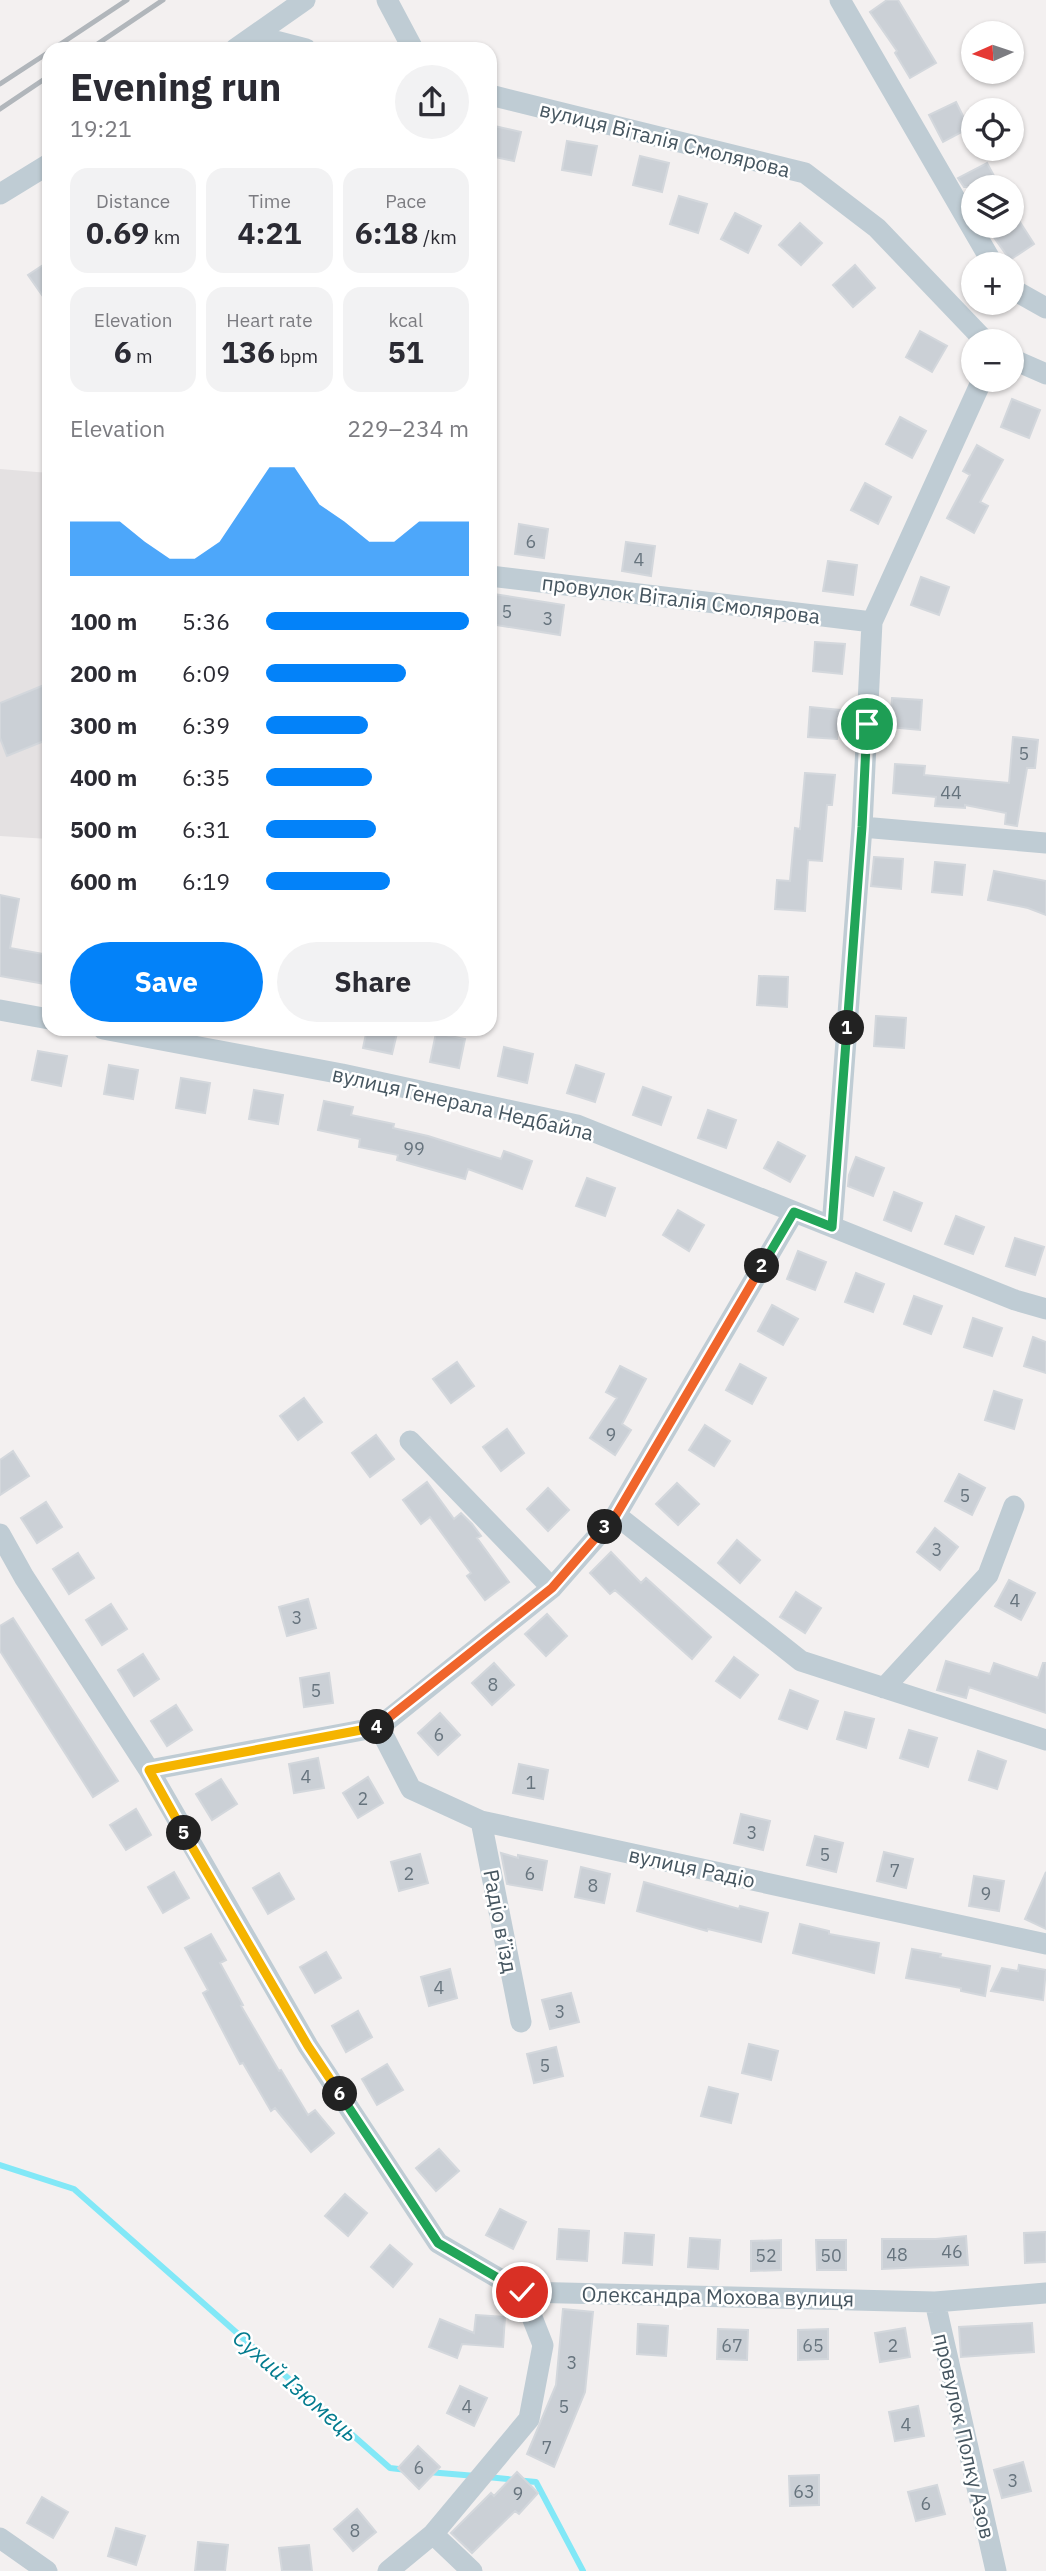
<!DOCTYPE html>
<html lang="en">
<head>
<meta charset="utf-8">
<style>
  :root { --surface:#fff; --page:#f2f2f3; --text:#2b2b33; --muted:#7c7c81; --accent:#0382f9 }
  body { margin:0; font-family:"IBM Plex Sans",sans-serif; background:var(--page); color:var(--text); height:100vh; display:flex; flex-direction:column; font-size:26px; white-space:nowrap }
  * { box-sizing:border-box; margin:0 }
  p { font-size:23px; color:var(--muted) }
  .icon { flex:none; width:38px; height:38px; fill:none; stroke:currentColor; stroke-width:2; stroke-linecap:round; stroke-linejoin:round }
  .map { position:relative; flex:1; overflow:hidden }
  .panel { position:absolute; left:42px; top:42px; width:455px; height:994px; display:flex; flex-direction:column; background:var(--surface); border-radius:21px; box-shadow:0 2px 5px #0004 }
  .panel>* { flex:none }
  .needle { width:46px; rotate:267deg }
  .fabs { position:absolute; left:961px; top:21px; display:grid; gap:14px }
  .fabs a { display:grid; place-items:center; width:63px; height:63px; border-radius:50%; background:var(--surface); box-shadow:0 2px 5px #0004; font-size:35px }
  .pin { position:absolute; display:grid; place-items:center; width:60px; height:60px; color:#fff; margin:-30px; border:4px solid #fff; border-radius:50%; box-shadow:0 2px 7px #0007 }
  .km { position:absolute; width:35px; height:35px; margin:-18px; border-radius:50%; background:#222; color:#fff; font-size:19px; line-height:35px; text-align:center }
  .round { display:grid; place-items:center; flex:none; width:74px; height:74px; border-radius:37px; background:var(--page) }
  .headline { display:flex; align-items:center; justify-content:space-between; height:119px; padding:0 28px }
  h1 { font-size:38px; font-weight:700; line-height:52px }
  .metrics { display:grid; grid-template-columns:repeat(3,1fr); gap:10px; height:119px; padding:7px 28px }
  .metrics div { display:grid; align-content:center; border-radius:18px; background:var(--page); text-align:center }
  .metrics b { font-size:30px; font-weight:700 }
  .metrics small { font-size:19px; font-weight:400 }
  .metrics p { font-size:19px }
  .chart { height:196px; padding:14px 28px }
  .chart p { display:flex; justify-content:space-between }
  .chart svg { width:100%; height:126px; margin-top:7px; fill:var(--accent); opacity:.7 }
  .primary-button { display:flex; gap:14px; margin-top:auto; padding:14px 28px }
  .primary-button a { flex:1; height:80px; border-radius:42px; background:var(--accent); color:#fff; font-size:28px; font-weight:700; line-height:80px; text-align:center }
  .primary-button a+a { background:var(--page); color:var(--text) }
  ul { padding:0 28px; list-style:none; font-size:23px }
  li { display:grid; grid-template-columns:112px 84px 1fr; align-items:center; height:52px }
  li i { height:18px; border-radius:9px; background:var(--accent) }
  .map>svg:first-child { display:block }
  .education { fill:#e4e1e2 }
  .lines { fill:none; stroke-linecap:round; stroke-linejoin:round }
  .stream { stroke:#82e8f7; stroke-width:6 }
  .building { fill:#cbd0d6; stroke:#d3d7dc; stroke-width:2 }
  .street { stroke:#bfccd4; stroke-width:21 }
  .rail { stroke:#b1b6bb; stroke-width:5 }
  .split-1-casing { stroke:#fff; stroke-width:14 }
  .split-2-casing { stroke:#fff; stroke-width:14 }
  .split-3-casing { stroke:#fff; stroke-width:14 }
  .split-4-casing { stroke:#fff; stroke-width:14 }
  .split-5-casing { stroke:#fff; stroke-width:14 }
  .split-6-casing { stroke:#fff; stroke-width:14 }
  .split-7-casing { stroke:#fff; stroke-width:14 }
  .split-1 { stroke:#22a559; stroke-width:9 }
  .split-2 { stroke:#22a559; stroke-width:9 }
  .split-3 { stroke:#f0652b; stroke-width:9 }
  .split-4 { stroke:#f0652b; stroke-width:9 }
  .split-5 { stroke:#f5b400; stroke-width:9 }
  .split-6 { stroke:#f5b400; stroke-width:9 }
  .split-7 { stroke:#22a559; stroke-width:9 }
  .labels { text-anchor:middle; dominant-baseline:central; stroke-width:5; stroke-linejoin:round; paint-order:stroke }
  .number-label { font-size:18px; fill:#67747e }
  .street-label { font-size:21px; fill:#465660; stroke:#fff }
  .water-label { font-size:23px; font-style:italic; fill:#047c8f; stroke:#fff }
</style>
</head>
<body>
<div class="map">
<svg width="1046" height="2571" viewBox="0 0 1046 2571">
  <rect width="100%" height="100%" fill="#f3f0f0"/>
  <path class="education" d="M0,469L49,473V839L0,836Z"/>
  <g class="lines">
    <path class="stream" d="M0,2165L74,2189L390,2468L407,2470
      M428,2472L476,2476
      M487,2477L536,2482L583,2571"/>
  </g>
  <path class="building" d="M887,0H898L936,63L910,78L895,53L897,51L870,12Z
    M956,102L969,128L943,142L929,115Z
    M490,125L521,132L514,161L490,156Z
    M567,141L597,146L591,175L562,170Z
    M640,156L669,163L662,192L633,185Z
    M987,163L1000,187H964L958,178Z
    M679,196L707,204L698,233L670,224Z
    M735,213L761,226L748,253L721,239Z
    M1018,219L1034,244L1010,260L993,236Z
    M800,223L822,243L801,265L779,245Z
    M49,261V305L28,275Z
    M855,265L875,288L853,307L833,285Z
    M920,331L947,346L932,372L906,357Z
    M1012,399L1040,410L1029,438L1001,427Z
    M900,417L926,431L912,458L886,444Z
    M977,445L1003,460L980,502L988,506L974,533L947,518L970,475L963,471Z
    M865,483L891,497L878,524L851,510Z
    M519,524L548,529L544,558L515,554Z
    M626,542L655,546L651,576L622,571Z
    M828,561L857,565L853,595L823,591Z
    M921,577L949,587L939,615L911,605Z
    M494,594L564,605L560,635L490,624Z
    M815,642L845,644L842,674L813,671Z
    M49,683V739L7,756L0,738V703Z
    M892,698L922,700L920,730L890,727Z
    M810,707L840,710L837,739L808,737Z
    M1013,737L1038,740L1035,768H1027L1017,826L1005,824L1006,813L965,805V808L935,806L936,797L893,793L895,764L925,766L924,775L1009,783Z
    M805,773L835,775L832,805H827L822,861L808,860L805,911L775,909L777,880L790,881L795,828L800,829Z
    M874,857L903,859L901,889L871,886Z
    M935,862L965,865L962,895L932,892Z
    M994,871L1046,881V915L1028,908L988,900Z
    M0,895L19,899L10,948L49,955L45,984L0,976Z
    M759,976L788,977L787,1007L757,1005Z
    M876,1016L906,1018L904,1048L874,1046Z
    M367,1029H398L392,1054L363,1048Z
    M436,1033L465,1039L459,1068L430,1062Z
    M504,1047L533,1054L527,1083L498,1076Z
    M38,1051L67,1056L61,1086L32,1080Z
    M109,1065L138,1070L133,1099L104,1094Z
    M576,1065L604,1074L595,1102L567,1093Z
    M181,1078L210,1083L205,1113L176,1108Z
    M643,1087L671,1097L661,1125L633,1115Z
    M254,1090L283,1095L278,1124L249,1119Z
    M324,1101L353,1107L351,1115L394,1124L393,1128L428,1136L501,1159L504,1151L532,1161L522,1189L468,1169L465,1179L397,1160L398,1155L359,1147L360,1139L318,1130Z
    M708,1110L736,1120L726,1148L698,1138Z
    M778,1142L805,1156L790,1182L764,1168Z
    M856,1157L884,1168L873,1196L848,1186L849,1175Z
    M587,1178L615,1188L605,1216L576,1206Z
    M894,1192L922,1203L911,1231L884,1220Z
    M678,1210L704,1225L689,1251L663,1235Z
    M956,1216L984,1227L973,1254L945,1244Z
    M1015,1238L1044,1247L1035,1275L1006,1266Z
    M798,1251L826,1262L815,1290L787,1279Z
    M856,1273L884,1284L873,1312L845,1302Z
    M914,1296L942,1306L931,1334L904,1324Z
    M772,1305L798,1319L783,1345L758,1331Z
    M973,1318L1002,1328L992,1356L964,1347Z
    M1033,1337L1046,1342V1373L1024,1366Z
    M457,1362L474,1386L451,1403L433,1379Z
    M740,1364L766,1378L752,1404L726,1390Z
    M620,1366L646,1379L622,1424L631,1430L615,1455L590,1438L617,1398L606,1392Z
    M994,1391L1022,1400L1014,1429L985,1420Z
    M304,1398L322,1422L298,1440L280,1416Z
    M705,1425L730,1441L714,1466L689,1450Z
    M507,1429L524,1453L501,1471L483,1447Z
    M376,1435L394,1459L370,1477L352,1453Z
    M13,1451L29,1476L0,1495V1460Z
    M959,1474L985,1488L972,1515L945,1501Z
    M427,1482L454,1519L461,1513L472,1524L481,1536L477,1538L509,1582L485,1600L467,1576L471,1573L430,1517L421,1524L403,1500Z
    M677,1483L699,1504L678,1525L656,1504Z
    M548,1488L569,1510L548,1531L527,1509Z
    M46,1502L62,1527L37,1543L21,1518Z
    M935,1528L958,1547L940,1570L917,1552Z
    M737,1540L760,1560L740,1583L718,1563Z
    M611,1552L641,1583L646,1578L711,1637L692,1659L615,1590L610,1594L590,1573Z
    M78,1553L94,1578L69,1594L53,1569Z
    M1009,1580L1035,1593L1021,1620L995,1606Z
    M796,1592L821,1608L805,1633L780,1617Z
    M308,1599L316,1628L287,1636L279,1607Z
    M111,1604L127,1629L102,1645L86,1620Z
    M547,1614L567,1636L546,1656L525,1634Z
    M13,1618L118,1781L93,1797L0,1651V1626Z
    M143,1654L159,1679L134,1696L118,1670Z
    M734,1657L758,1675L740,1698L716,1681Z
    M946,1661L990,1674L994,1663L1038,1678L1043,1663H1046V1713L969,1687L966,1698L937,1690Z
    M494,1663L514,1685L492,1705L472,1683Z
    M329,1673L333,1703L304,1707L300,1678Z
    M790,1690L818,1701L807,1729L779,1719Z
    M176,1705L192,1730L167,1746L151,1721Z
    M845,1712L874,1719L866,1748L837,1739Z
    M440,1713L460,1735L438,1755L418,1733Z
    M909,1730L937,1738L928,1767L900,1758Z
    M978,1751L1006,1761L997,1789L969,1780Z
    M318,1758L324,1788L294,1793L289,1764Z
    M519,1764L548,1770L543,1799L513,1793Z
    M368,1777L383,1803L358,1818L343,1793Z
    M221,1779L237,1804L212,1820L196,1794Z
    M136,1809L151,1835L126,1850L110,1825Z
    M741,1814L770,1821L763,1850L734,1843Z
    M815,1836L843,1843L836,1872L807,1865Z
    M884,1852L913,1859L906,1888L877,1881Z
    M501,1853L518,1858V1855L547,1861L542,1890L507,1884Z
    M420,1854L428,1883L399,1891L391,1862Z
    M581,1867L610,1874L604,1903L575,1897Z
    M174,1872L189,1898L163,1913L148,1887Z
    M1046,1872V1929L1025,1919Z
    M279,1873L294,1899L268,1914L253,1888Z
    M974,1876L1004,1881L999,1911L969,1906Z
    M644,1882L739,1909L740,1906L768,1913L761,1942L708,1929L707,1931L637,1911Z
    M800,1924L829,1931V1934L879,1943L874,1973L793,1953Z
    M211,1934L226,1960L220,1963L243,2005L241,2006L279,2071L281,2070L308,2115L315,2110L334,2133L311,2152L275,2108L271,2111L243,2063L240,2064L203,1993L208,1990L185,1948Z
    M912,1949L941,1954L940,1957L990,1966L985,1996L961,1991V1988L906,1978Z
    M326,1952L341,1978L315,1993L300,1967Z
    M1019,1965L1046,1970L1043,2000L991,1991L1002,1968L1018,1971Z
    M450,1969L457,1998L429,2006L421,1977Z
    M571,1993L579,2022L550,2029L542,2000Z
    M358,2011L372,2037L346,2052L332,2026Z
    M749,2044L778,2051L771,2080L742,2073Z
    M556,2047L563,2076L534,2083L527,2054Z
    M387,2064L403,2090L377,2105L362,2079Z
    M709,2087L738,2094L731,2123L701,2116Z
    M439,2149L459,2171L436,2191L416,2168Z
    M345,2194L367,2213L348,2236L325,2216Z
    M500,2209L526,2222L513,2249L486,2235Z
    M559,2229L589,2231L587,2261L557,2259Z
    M1046,2232V2262L1025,2263L1024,2233Z
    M625,2233L654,2235L652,2265L623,2263Z
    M966,2236L968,2265L882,2269V2239H936Z
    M690,2238L720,2240L718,2269L688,2267Z
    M781,2240V2270L751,2271V2241Z
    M816,2240H846V2270H817Z
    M390,2245L412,2264L393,2287L371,2267Z
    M563,2309L593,2312L585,2392L554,2467L527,2454L556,2385Z
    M476,2315L505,2317L503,2347L462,2344L457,2358L429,2347L440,2319L474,2333Z
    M1032,2323L1034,2352L961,2357L959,2327Z
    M638,2324L668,2326L666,2356L637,2354Z
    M905,2328L910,2357L880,2362L875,2333Z
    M718,2329L748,2330L747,2360L717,2359Z
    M828,2329V2359L798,2360V2330Z
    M460,2386L487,2398L474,2426L447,2413Z
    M918,2406L924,2436L895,2441L889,2412Z
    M418,2446L440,2467L419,2489L398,2468Z
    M1023,2462L1031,2491L1002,2498L994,2470Z
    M517,2472L538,2493L519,2514L515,2511L472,2553L451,2533L491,2493L494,2496Z
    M819,2475V2505L790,2506L789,2476Z
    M937,2485L945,2514L916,2521L908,2492Z
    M42,2497L68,2512L53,2538L27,2523Z
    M357,2509L376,2532L353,2551L334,2529Z
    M116,2528L145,2536L136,2565L108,2556Z
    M198,2542L228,2545L225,2571H195Z
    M309,2545L312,2571H282L279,2548Z"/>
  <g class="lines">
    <path class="street" d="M387,0L413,49
      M840,0L993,264
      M256,36L306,49
      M235,49L305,0
      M490,95L805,173L877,228L985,341
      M0,194L49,164
      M1012,289L1046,308
      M1012,359L1046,374
      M490,576L872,622
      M862,827L1046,843
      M0,1010L49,1019
      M103,1029L342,1074L577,1125L1015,1300L1046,1309
      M832,1227L862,827L872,622L982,380
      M410,1441L552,1588
      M616,1515L801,1661L1046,1740
      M0,1534L24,1577L149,1770L308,2046L438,2243L522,2292L935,2302L1046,2293
      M884,1688L988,1575L1014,1506
      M379,1727L411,1789L481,1821L1046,1944
      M149,1770L379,1727L552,1588L616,1515L794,1212
      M481,1821L521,2022
      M935,2302L996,2571
      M433,2534L472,2571
      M0,2538L47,2571
      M388,2571L433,2534L529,2419L543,2345L522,2292"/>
    <path class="rail" d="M53,49L127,0
      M90,49L163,0
      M0,84L49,52
      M0,109L49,76"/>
  </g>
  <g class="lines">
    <g class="split-1-casing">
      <path id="split-1" d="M847,1028L862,827L867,724"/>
    </g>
    <g class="split-2-casing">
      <path id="split-2" d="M762,1266L794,1212L832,1227L847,1028"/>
    </g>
    <g class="split-3-casing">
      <path id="split-3" d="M605,1527L616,1515L762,1266"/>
    </g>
    <g class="split-4-casing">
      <path id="split-4" d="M377,1727L552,1588L605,1527"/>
    </g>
    <g class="split-5-casing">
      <path id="split-5" d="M184,1833L149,1770L377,1727"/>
    </g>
    <g class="split-6-casing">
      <path id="split-6" d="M184,1833L308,2046L340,2094"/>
    </g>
    <g class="split-7-casing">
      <path id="split-7" d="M340,2094L438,2243L522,2292"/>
    </g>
    <use href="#split-1" class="split-1"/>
    <use href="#split-2" class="split-2"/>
    <use href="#split-3" class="split-3"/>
    <use href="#split-4" class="split-4"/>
    <use href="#split-5" class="split-5"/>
    <use href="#split-6" class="split-6"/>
    <use href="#split-7" class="split-7"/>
  </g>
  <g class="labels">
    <g class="number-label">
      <text x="531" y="541">6</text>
      <text x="639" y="559">4</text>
      <text x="507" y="611">5</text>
      <text x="548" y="618">3</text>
      <text x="1024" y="753">5</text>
      <text x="951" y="792">44</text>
      <text x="414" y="1148">99</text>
      <text x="611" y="1434">9</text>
      <text x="965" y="1495">5</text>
      <text x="937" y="1549">3</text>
      <text x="1015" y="1600">4</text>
      <text x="297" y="1617">3</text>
      <text x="493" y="1684">8</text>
      <text x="316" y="1690">5</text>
      <text x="439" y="1734">6</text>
      <text x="306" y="1776">4</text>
      <text x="531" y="1782">1</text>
      <text x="363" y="1798">2</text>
      <text x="752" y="1832">3</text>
      <text x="825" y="1854">5</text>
      <text x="895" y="1870">7</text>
      <text x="409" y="1873">2</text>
      <text x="530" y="1873">6</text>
      <text x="593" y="1885">8</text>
      <text x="986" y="1893">9</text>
      <text x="439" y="1987">4</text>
      <text x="560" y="2011">3</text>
      <text x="545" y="2065">5</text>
      <text x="952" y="2251">46</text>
      <text x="897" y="2254">48</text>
      <text x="766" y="2255">52</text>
      <text x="831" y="2255">50</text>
      <text x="732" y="2345">67</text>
      <text x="813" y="2345">65</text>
      <text x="893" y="2345">2</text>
      <text x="572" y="2362">3</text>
      <text x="467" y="2406">4</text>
      <text x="564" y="2406">5</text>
      <text x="906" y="2424">4</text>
      <text x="547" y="2447">7</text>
      <text x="419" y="2467">6</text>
      <text x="1013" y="2480">3</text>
      <text x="804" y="2491">63</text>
      <text x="518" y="2493">9</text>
      <text x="926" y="2503">6</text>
      <text x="355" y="2530">8</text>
    </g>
    <g class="street-label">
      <text transform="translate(665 139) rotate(14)">вулиця Віталія Смолярова</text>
      <text transform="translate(681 599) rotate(7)">провулок Віталія Смолярова</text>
      <text transform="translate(463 1103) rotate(13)">вулиця Генерала Недбайла</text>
      <text transform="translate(692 1867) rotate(12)">вулиця Радіо</text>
      <text transform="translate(501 1921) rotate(79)">Радіо в’їзд</text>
      <text transform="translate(718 2296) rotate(1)">Олександра Мохова вулиця</text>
      <text transform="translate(965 2436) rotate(77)">провулок Полку Азов</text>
    </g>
    <g class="water-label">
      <text transform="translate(296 2385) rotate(41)">Сухий Ізюмець</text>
    </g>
  </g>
</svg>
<div class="fabs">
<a><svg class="needle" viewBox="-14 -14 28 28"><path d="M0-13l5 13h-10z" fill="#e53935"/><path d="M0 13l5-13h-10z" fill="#7c7c81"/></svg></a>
<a><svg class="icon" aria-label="locate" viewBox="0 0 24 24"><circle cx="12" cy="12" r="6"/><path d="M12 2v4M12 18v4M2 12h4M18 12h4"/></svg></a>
<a><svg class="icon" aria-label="layers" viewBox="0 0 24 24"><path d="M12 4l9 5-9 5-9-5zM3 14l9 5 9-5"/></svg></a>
<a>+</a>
<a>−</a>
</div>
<div class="pin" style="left:867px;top:724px;background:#1e9e55"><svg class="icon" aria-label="arrive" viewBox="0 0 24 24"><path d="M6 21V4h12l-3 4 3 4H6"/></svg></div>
<div class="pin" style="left:522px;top:2292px;background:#d93025"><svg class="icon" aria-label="check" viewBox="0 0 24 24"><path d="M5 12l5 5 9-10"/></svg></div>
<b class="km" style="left:847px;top:1028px">1</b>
<b class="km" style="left:762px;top:1266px">2</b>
<b class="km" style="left:605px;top:1527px">3</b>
<b class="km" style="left:377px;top:1727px">4</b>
<b class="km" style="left:184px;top:1833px">5</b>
<b class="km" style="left:340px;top:2094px">6</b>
<section class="panel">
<div class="headline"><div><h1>Evening run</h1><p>19:21</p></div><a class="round"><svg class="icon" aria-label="share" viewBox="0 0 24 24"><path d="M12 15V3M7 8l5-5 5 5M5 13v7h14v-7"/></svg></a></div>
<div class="metrics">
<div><p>Distance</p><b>0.69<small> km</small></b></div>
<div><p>Time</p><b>4:21</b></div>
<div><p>Pace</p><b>6:18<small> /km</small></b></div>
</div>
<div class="metrics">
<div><p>Elevation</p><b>6<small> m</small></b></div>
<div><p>Heart rate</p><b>136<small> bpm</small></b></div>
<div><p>kcal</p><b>51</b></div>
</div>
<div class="chart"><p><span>Elevation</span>229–234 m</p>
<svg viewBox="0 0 160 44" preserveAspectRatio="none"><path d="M0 44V25L10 25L20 25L30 32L40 38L50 38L60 32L70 19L80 6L90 6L100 19L110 25L120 32L130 32L140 25L150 25L160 25V44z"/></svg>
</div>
<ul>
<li><b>100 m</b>5:36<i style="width:100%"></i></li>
<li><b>200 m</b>6:09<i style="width:69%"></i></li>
<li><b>300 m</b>6:39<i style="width:50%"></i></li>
<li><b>400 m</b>6:35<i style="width:52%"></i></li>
<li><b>500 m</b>6:31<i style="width:54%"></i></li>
<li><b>600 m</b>6:19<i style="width:61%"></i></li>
</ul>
<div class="primary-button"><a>Save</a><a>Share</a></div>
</section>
</div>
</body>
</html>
